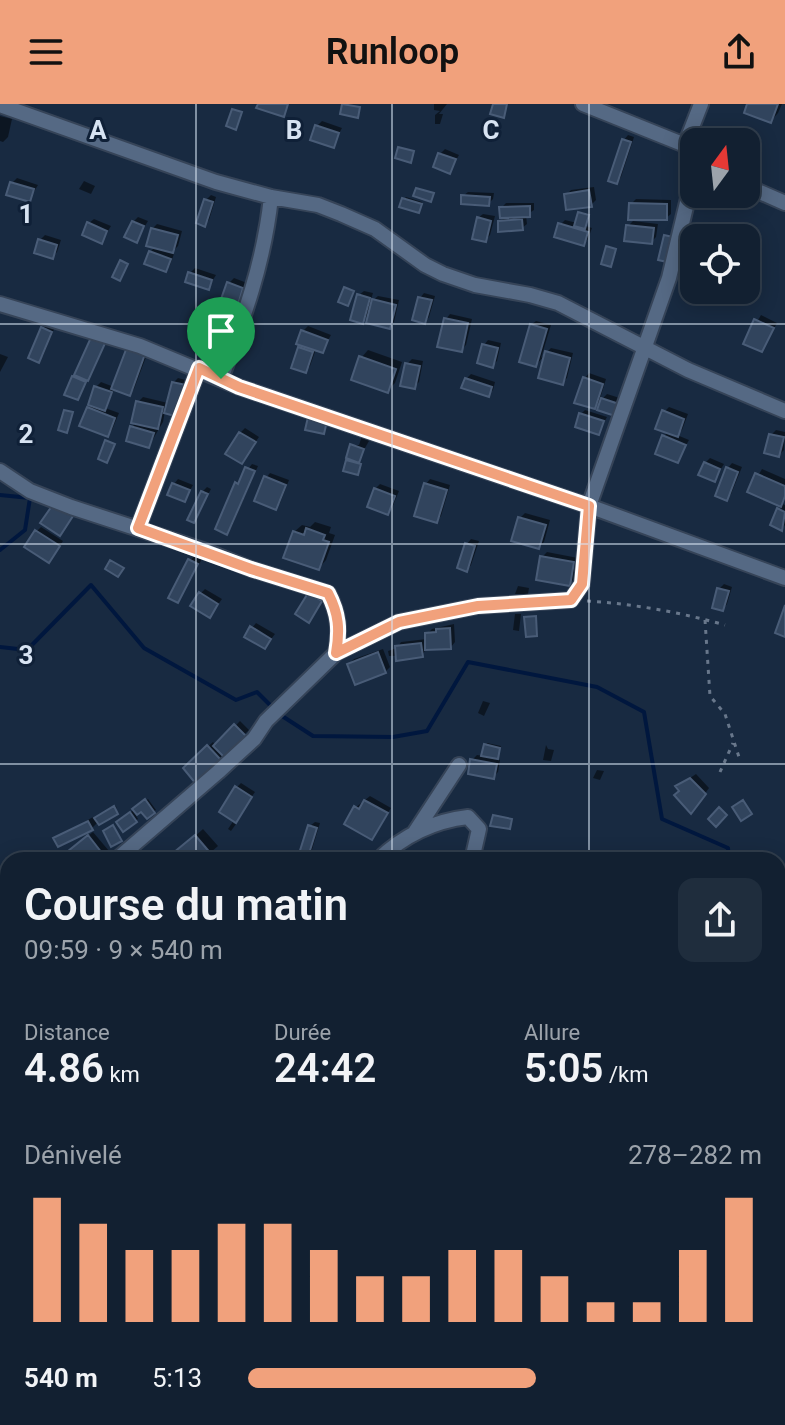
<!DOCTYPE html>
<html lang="fr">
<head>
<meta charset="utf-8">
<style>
  :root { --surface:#122031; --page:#1f2d3d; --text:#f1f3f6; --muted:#9ca3ab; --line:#313e4d; --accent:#f1a17c }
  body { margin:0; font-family:Roboto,sans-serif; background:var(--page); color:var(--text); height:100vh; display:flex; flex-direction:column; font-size:30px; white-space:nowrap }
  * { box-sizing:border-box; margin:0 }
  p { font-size:26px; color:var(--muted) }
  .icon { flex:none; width:44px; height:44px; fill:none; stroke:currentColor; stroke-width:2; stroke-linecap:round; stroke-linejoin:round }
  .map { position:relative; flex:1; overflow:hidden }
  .side { position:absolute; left:0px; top:748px; width:786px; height:574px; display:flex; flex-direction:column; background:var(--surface); border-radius:24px 24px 0 0; box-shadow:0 4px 20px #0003,0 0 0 2px var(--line) }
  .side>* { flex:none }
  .needle { width:52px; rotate:15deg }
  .controls { position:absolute; left:680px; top:24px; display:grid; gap:16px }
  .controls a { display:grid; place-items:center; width:80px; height:80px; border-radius:16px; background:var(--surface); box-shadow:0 4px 20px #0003,0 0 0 2px var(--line); font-size:40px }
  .pin { position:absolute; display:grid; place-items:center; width:68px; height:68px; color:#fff; margin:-82px -34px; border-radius:50% 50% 50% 0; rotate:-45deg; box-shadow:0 0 8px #0007 }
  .pin .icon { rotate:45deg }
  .round { display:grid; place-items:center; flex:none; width:84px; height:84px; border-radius:16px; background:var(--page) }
  .summary { display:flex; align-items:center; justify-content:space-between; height:136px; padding:0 24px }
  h1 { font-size:44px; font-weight:600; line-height:60px }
  .stats { display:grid; grid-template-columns:repeat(3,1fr); gap:12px; height:136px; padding:8px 24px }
  .stats div { display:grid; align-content:center }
  .stats b { font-size:40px; font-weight:600 }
  .stats small { font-size:22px; font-weight:400 }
  .stats p { font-size:22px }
  .chart { height:224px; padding:16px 24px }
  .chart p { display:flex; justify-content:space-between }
  .chart svg { width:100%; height:144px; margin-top:8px; stroke:var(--accent); stroke-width:6 }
  ul { padding:0 24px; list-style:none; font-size:26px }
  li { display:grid; grid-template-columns:128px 96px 1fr; align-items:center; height:60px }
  li i { height:20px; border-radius:10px; background:var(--accent) }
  header { display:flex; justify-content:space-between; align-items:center; height:104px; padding:0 24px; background:var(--accent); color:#111; font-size:36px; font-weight:600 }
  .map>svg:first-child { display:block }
  .shadow { fill:#0007 }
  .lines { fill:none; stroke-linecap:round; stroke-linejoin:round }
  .stream { stroke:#00173e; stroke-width:4 }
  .building { fill:#31445d; stroke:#495c77; stroke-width:2 }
  .minor-casing { stroke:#364458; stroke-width:18 }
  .path { stroke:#68778b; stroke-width:3; stroke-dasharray:4 6; stroke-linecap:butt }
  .minor { stroke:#556984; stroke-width:14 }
  .route-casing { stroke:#fff; stroke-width:16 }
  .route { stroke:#f1a17c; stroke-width:10 }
  .grid { fill:none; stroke:#d7e3f2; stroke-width:2; stroke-opacity:0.55 }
  .grid-label { font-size:26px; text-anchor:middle; font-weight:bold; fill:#d7e3f2; stroke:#0f2037; stroke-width:6; stroke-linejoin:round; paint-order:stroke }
</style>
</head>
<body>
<header><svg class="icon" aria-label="menu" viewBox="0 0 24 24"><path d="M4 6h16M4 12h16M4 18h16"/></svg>Runloop<svg class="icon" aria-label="share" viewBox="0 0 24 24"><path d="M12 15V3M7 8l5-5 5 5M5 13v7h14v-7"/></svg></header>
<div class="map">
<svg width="785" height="1321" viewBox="0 0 785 1321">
  <rect width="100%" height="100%" fill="#182a41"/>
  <path class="shadow" d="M434,0H447L439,10H443L440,20H435V11L440,7L434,6Z
    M750,0H782L778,9L771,17Z
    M0,12L12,15L8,33L3,38L0,37Z
    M322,17L342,24L333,41L317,22Z
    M628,31L634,33L621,73L617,78L624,36Z
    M445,45L459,51L450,67L440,50Z
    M17,74L38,81L29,96L12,79Z
    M84,77L95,82L91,90L79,85Z
    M594,83L596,96L591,101L566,91L571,86Z
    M468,88L494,89L493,95L489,99L463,92Z
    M211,91L216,93L209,116L204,120L206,96Z
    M406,93L422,98L420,105L404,95Z
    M636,95L671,96V110L666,114L631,100Z
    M506,99H534V106L526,111L527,120L522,124L500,118L506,112L501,104Z
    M581,108L590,110L586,122L592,124L588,135L583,140L560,121L565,116L577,119Z
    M483,110L495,112L490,131L486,136L478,114Z
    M138,113L148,117L137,136L133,118Z
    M94,115L111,122L102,137L89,119Z
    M633,117L658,120L656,133L651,138L628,122Z
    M157,120L182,127L178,142L171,149L174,150L170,161L166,166L150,148L156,142L152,125Z
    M45,131L61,136L57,148L52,153L40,136Z
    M746,158L760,164L750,188L743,195L719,186H746Z
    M195,164L216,171L208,184L190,169Z
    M234,174L247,179L241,197L236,201L229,179Z
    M364,187L373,189L370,199L378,192L399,196L394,218L389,222L370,209L362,217L359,191Z
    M424,189L435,192L429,213L425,218L420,194Z
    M450,210L472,215L466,241L461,246L446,215Z
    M761,211L777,219L762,246L745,239Z
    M536,217L551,221L541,254L551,244L573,249L567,274L562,279L546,250L536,261L531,221Z
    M48,220L55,223L43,252L38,256L43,224Z
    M308,222L331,231L322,247L316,245L310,262L305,267L300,244L304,240L303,227Z
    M110,230L92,270L77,294L73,273Z
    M488,236L501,239L497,257L492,262L484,241Z
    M149,245L134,285L129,290L115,284L105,304L119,309L112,326L108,331L88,304L92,300L96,283L101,278L114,283Z
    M368,246L402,258L395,279L387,287L361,254Z
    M0,250L8,253L0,268Z
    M412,255L423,257L419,278L414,283L407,260Z
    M589,269L606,275L599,298L594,303L585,274Z
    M471,270L495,278L493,286L488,290L466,275Z
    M178,274L189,277L165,307L163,318L149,342L132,323L137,318L138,298L143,293L168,299L173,279Z
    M607,290L623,295L619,305L602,295Z
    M669,303L688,310L682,326L677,331L689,336L677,357L664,332L669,327L664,308Z
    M585,306L607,313L599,328L581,310Z
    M245,324L259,333L242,358L240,329Z
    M776,326L785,328L784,346L779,351L771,331Z
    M363,329L373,330L357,358L361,359L359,367L348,357L351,354L352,341H359Z
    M710,354L724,360L714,376L705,359Z
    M732,359L742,363L731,390L726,395L728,364Z
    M252,360L258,362L231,424L227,428L237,379Z
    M762,365L785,375V395L781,400L785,401V421L782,425L778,405L782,402L749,387Z
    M270,369L289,376L280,399L275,404L266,374Z
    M178,375L193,381L185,395L174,380Z
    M430,375L450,381L441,412L436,417L426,380Z
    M380,380L399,387L392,404L388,408L375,385Z
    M207,383L211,385L194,417L202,388Z
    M525,409L550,416L544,438L539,443L520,414Z
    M315,418L331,423L329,429L335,431L326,456L319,464L294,428L302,421L310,423Z
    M41,423L63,437L53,452L37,427Z
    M471,435L479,437L471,461L467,466V440Z
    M547,448L578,454L574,475L569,480L542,453Z
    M195,452L202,455L178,497L190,456Z
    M724,480L732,483L727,500L723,505L719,485Z
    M518,482L529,484L528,490H515Z
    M205,485L222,495L210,512L200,490Z
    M515,510H521L519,527L513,526Z
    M256,519L275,530L265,543L252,524Z
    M454,520L455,538L451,543L427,544L422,551L389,552L388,547L397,544L401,538L427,535V530L432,525Z
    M383,545L390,563L385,568L349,560L354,555Z
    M483,597L490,599L484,612L478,609Z
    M240,617L249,626L196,677L185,664L213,638L216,642Z
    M487,639L501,642L496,655L500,656L498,668L493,673L472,656L477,651L483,652Z
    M546,641L548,645L554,646L551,657L543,656Z
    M597,666L604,667L600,676L593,674Z
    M696,670L709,684L696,702L678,682Z
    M241,679L255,688L233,719L236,720L231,727L228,725L234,716L236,684Z
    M370,692L391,704L372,733L355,704Z
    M148,695L156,706L147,712L142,705L135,710L138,715L124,725L118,718Z
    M116,702L117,708L98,718L92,724L56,734L93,713L95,716Z
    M315,718L320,719L310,752L302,756L310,722Z
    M203,725L218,742L202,756H173L184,742Z
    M93,728L109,747L99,756H68L69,747Z
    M0,840H7L6,854H0Z
    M780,1021L785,1023V1037L778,1061Z
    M0,1090L8,1094V1118L2,1124Z
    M8,1191V1230L4,1231L0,1216V1196Z
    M785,1216V1232L782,1233L781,1230L778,1232V1222Z
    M8,1253V1266L0,1267V1255Z
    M785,1257V1272H784L781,1261Z
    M4,1291H8V1314H48V1321H0V1295Z
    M185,1314H206L204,1321H185Z
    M633,1314H662L664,1321H635Z"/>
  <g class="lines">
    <path class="stream" d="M0,391L30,394L25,426L0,446
      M0,543L27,546L91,481L144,544L236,596L257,588L273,604
      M279,610L313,632L393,633L427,627L468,558L597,583L644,608L662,715L728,744L729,756
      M778,905L785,907"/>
  </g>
  <path class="building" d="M258,0H288L284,13L256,4Z
    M342,0L360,3L358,14L340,10Z
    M493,0H507L504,14L490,10Z
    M747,0H778L771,19L744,9Z
    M232,5L242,8L236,26L226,22Z
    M315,21L339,29L334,44L310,36Z
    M622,35L631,38L617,80L608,77Z
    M398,43L414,47L411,59L395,54Z
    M438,49L456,55L450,70L433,63Z
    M10,78L34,85L30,98L6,91Z
    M416,84L434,89L431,98L413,92Z
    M589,86L592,103L566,106L564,90Z
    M461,91L490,93L489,102L461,100Z
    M402,94L422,100L419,109L399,103Z
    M204,95L213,98L205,123L196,119Z
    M629,99L667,100V116H628Z
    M530,102V113L500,114L499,103Z
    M578,108L589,111L585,125L574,122Z
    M477,113L491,117L486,138L472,135Z
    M522,115L523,126L498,128V117Z
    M132,117L144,122L137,139L124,133Z
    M87,118L107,127L102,140L82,131Z
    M558,119L588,128L584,142L554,133Z
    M626,121L654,124L652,140L624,137Z
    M151,124L178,131L173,149L146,142Z
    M664,131L673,133L667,158L658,156Z
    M38,135L57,141L53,155L34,149Z
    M606,142L616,145L611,163L601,160Z
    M149,147L171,155L166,168L144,160Z
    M120,156L128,160L120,177L112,173Z
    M188,168L212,176L209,186L185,178Z
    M746,169L753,171L743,198L713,186H746Z
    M227,178L243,184L237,204L220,198Z
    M344,183L354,187L348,202L338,198Z
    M357,190L370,194L363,220L350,216Z
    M418,193L432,196L425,220L412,216Z
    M372,195L396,201L390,225L366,219Z
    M444,214L468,219L462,248L437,243Z
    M754,215L774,224L762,248L743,240Z
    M530,220L547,225L536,263L519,258Z
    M41,223L52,228L39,259L28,254Z
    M301,226L328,236L323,249L296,240Z
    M93,229L107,235L88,277L74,271Z
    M482,240L498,244L493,264L477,259Z
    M127,243L145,250L130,292L111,285Z
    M298,243L313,248L306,269L291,264Z
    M545,247L570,254L563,281L538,274Z
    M359,252L396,265L388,289L351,276Z
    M405,259L420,262L415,285L400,282Z
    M72,272L86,278L78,296L64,291Z
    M583,273L603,280L595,305L574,299Z
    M465,274L492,283L489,293L461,284Z
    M172,278L186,281L178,313L164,309Z
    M94,282L112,288L105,307L88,301Z
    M601,294L619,300L615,312L597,306Z
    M136,297L163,303L158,325L131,319Z
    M87,303L115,314L108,333L79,322Z
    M64,306L73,308L67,329L58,326Z
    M662,306L684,315L678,333L655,325Z
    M579,309L604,317L599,331L575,323Z
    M308,313L327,317L324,330L305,326Z
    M130,322L154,329L149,344L126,337Z
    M239,328L256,338L242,360L225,350Z
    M769,330L784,333L779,353L764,349Z
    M662,331L686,341L678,359L655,350Z
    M105,336L115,340L107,359L98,355Z
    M350,340L364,345L359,359L346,354Z
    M346,356L361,360L358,371L343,367Z
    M704,358L720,365L715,378L698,371Z
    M245,363L255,367L227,431L215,425L235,378L238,380Z
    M726,363L738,368L727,397L715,392Z
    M755,369L785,382V392L781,403L747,388Z
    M264,372L286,381L276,406L254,397Z
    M172,379L190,386L185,398L167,391Z
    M424,379L447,386L437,419L414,412Z
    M374,384L395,392L388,411L367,403Z
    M201,387L208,390L194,419L187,416Z
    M54,399L73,412L60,432L40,419Z
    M777,404L785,408L782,427L770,421Z
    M518,413L546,421L539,445L511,437Z
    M306,424L325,431L323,436L329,438L319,466L283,454L293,427L304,431Z
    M35,426L60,442L49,459L24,443Z
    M465,439L475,442L467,468L457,464Z
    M540,452L574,458L570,482L536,476Z
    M188,455L198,460L178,499L168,494Z
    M110,456L124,464L118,473L105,465Z
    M717,484L729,487L723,507L712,504Z
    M199,488L218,500L210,514L190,502Z
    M308,489L322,497L309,519L295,510Z
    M785,501V533L775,529Z
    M536,512L537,532L526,533L524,513Z
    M250,522L271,535L265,545L244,533Z
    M450,524L451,545L425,546V529L436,528V525Z
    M421,539L423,553L396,557L395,542Z
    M378,548L386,569L355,581L347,560Z
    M234,620L246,632L225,654L213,642Z
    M484,640L500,644L498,655L481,652Z
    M207,641L221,656L196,680L183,664Z
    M470,655L497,660L494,675L468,670Z
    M690,674L706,690L691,710L674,691L679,687L675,682Z
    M235,682L252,693L236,719L219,708Z
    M145,695L155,709L147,715L141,708L137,711L132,705Z
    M364,696L388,709L372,736L344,720L354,702L359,705Z
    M743,696L752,710L741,717L732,703Z
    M114,702L118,710L99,721L94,714Z
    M719,703L727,711L716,723L708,715Z
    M130,708L137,718L123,728L116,718Z
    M493,711L512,715L510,725L490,722Z
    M88,717L93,726L58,743L53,734Z
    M113,721L122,737L111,743L103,727Z
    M308,721L317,724L307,756H297Z
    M88,731L105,753L102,756H65L62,752Z
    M195,731L212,751L206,756H171L176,752L173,749Z
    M0,1101L8,1104V1115L2,1127L0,1126Z
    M8,1196V1232L2,1233L0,1198Z
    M0,1298H8V1314H17V1321H0Z
    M631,1314H656L658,1321H633Z"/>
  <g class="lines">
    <g class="minor-casing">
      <path id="minor" d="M583,0L685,41L701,0
        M0,1L216,78L271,93L318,101L341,110L375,125L425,161L443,170L475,181L530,191L558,199L688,266L785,307
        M746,82L785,99
        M0,200L140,242L239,283L589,402L785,474
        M221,275C244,213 264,159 271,93
        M0,367L30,387L71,403L206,447L251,465L328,489C339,510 340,526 336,549
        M138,424L199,264
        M415,728L459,661
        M116,756L218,668L254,635L266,617L336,549L399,518L478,502L571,496L582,480L589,402L669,174L694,69
        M378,756C403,732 433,717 468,713L479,725L472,756
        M0,924L8,905
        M778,1133L785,1135
        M0,1170H8
        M778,1204L785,1201
        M330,1314L350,1321L353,1314
        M558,1321L570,1314
        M767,1321L785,1316"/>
    </g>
    <path class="path" d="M587,497C634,500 679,508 725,521
      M705,516L710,592L725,610L739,653
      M720,668L733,639"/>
    <use href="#minor" class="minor"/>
  </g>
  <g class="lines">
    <g class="route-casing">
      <path id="route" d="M199,264L239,283L589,402L582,480L571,496L478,502L399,518L336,549C340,526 339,510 328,489L251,465L138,424Z"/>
    </g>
    <use href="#route" class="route"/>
  </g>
  <path class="grid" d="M196,0V756M392,0V756M589,0V756M0,220H785M0,440H785M0,660H785M0,881H8M778,881H785M0,1101H8M778,1101H785M196,1314V1321M392,1314V1321M589,1314V1321"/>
  <g class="grid-label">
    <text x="98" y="35">A</text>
    <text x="294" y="35">B</text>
    <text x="491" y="35">C</text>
    <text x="26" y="119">1</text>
    <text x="26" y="339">2</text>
    <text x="26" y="560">3</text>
  </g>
</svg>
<div class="controls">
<a><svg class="needle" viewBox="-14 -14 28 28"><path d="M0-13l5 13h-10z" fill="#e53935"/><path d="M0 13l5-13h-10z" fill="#9ca3ab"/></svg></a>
<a><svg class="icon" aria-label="locate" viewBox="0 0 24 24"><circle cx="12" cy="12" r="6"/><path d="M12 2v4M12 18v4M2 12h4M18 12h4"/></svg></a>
</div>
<div class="pin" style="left:221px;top:275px;background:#1e9e55"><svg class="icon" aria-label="arrive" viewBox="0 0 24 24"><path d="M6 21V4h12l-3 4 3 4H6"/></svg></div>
<section class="side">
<div class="summary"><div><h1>Course du matin</h1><p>09:59 · 9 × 540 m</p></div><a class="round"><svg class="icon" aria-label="share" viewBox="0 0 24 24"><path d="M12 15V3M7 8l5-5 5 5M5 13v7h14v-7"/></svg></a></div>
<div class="stats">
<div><p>Distance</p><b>4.86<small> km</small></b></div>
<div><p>Durée</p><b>24:42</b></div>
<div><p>Allure</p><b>5:05<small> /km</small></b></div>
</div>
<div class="chart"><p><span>Dénivelé</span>278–282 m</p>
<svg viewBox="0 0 160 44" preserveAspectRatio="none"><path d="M5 44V6M15 44V14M25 44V22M35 44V22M45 44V14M55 44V14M65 44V22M75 44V30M85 44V30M95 44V22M105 44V22M115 44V30M125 44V38M135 44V38M145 44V22M155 44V6"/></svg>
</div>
<ul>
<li><b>540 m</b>5:13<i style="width:56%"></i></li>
</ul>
</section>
</div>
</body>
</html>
